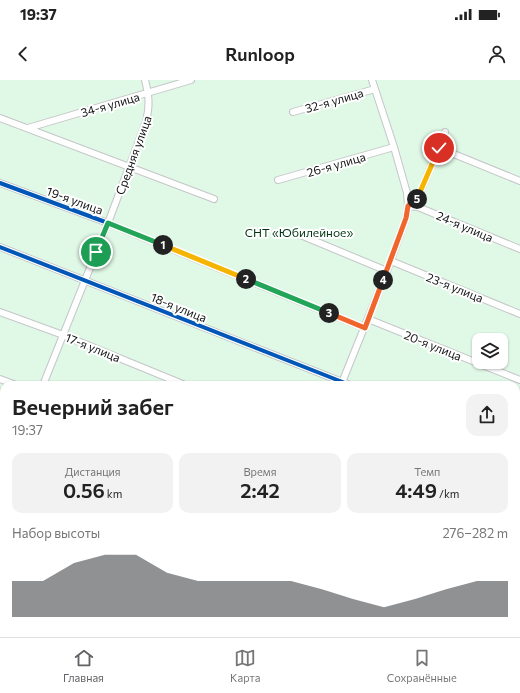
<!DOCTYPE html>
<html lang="ru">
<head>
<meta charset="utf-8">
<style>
  :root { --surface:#fff; --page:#f2f2f2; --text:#222; --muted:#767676; --line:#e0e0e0; --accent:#626366 }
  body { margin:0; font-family:Commissioner,sans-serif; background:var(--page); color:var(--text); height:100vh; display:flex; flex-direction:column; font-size:15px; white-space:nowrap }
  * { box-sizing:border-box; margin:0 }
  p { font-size:13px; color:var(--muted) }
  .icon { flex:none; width:22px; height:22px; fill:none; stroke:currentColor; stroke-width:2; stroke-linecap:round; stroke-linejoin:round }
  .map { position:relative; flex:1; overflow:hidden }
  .side { position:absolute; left:0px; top:301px; width:520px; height:256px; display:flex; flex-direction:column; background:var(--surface); border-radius:12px 12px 0 0; box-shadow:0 1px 3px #0004 }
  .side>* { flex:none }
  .tools { position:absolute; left:472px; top:253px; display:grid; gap:8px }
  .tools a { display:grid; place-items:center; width:36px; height:36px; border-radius:8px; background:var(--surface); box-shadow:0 1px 3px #0004; font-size:20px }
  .pin { position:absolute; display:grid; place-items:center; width:34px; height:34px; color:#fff; margin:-17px; border:2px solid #fff; border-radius:50%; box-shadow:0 1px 4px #0007 }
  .km { position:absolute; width:20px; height:20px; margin:-10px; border-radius:50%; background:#222; color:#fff; font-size:11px; line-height:20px; text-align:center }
  .round { display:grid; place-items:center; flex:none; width:42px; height:42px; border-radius:12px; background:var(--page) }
  .headline { display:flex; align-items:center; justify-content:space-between; height:68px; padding:0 12px }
  h1 { font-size:22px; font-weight:600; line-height:30px }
  .metrics { display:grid; grid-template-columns:repeat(3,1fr); gap:6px; height:68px; padding:4px 12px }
  .metrics div { display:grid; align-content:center; border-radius:10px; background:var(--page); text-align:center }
  .metrics b { font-size:20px; font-weight:600 }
  .metrics small { font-size:11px; font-weight:400 }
  .metrics p { font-size:11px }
  .chart { height:112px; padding:8px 12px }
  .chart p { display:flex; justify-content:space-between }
  .chart svg { width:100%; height:72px; margin-top:4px; fill:var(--accent); opacity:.7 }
  .status { display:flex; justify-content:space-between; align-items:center; height:28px; padding:0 20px; background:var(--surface); direction:ltr }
  .status svg { height:11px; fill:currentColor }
  header { display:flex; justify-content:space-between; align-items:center; height:52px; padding:0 12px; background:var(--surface); font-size:18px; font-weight:600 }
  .tabs { display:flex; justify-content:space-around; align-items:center; height:56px; border-top:1px solid var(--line); background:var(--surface); font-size:11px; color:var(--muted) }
  .tabs a { display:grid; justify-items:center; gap:2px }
  .tabs .current { color:var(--accent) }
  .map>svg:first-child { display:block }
  .green { fill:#e0f8e6; fill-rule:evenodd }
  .forest { fill:#cae3d1 }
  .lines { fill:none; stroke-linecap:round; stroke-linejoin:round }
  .street-casing { stroke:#c5c6c9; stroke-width:8 }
  .secondary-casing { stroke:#c5c6c9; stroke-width:10 }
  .street { stroke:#fefeff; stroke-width:6 }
  .secondary { stroke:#f7f9f6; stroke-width:8 }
  .cycleway-casing { stroke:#fff; stroke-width:6 }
  .cycleway { stroke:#0057b8; stroke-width:4 }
  .split-1-casing { stroke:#fff; stroke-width:8 }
  .split-2-casing { stroke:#fff; stroke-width:8 }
  .split-3-casing { stroke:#fff; stroke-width:8 }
  .split-4-casing { stroke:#fff; stroke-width:8 }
  .split-5-casing { stroke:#fff; stroke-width:8 }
  .split-6-casing { stroke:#fff; stroke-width:8 }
  .split-1 { stroke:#22a559; stroke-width:5 }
  .split-2 { stroke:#f5b400; stroke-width:5 }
  .split-3 { stroke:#22a559; stroke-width:5 }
  .split-4 { stroke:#f0652b; stroke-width:5 }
  .split-5 { stroke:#f0652b; stroke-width:5 }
  .split-6 { stroke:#f5b400; stroke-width:5 }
  .labels { text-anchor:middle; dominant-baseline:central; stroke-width:4; stroke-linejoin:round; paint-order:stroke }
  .street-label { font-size:12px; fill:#111214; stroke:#fff }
  .park-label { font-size:12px; fill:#003413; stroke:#fff }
</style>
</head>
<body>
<div class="status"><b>19:37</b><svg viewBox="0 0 49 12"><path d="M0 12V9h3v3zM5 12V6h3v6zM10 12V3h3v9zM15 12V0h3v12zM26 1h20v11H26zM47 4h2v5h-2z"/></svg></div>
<header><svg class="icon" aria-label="back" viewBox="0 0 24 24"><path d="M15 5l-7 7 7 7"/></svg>Runloop<svg class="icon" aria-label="person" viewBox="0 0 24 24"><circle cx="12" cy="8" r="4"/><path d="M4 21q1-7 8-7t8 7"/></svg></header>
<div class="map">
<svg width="520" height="557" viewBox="0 0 520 557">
  <rect width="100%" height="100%" fill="#f8fafd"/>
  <path class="green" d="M0,0H520V557H356L350,553H516V305H4V351L0,350ZM479,260H501V282H479Z"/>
  <path class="forest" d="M0,364L4,365V553H325L331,557H0Z"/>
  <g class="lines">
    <g class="street-casing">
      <path id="street" d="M293,32L375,9
        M0,38L214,119
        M28,48L191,0
        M439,68L520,101
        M278,100L394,67
        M0,103L108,143L365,248
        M408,126L418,127L520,169
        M408,126L417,120L445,52
        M298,154L387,191
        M0,167L350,305
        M391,181L520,234
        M0,232L63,255L185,305
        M368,239L520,300
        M0,299L16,305
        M43,305L108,143L146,42C150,25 149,16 145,0
        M341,305L387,191L406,138L408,126L407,113L394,67L372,0
        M516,371L520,372
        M516,443L520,445
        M516,511L520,512
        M464,553L473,557"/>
    </g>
    <g class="secondary-casing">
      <path id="secondary" d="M0,358L4,359
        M338,553L344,557"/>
    </g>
    <use href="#street" class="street"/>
    <use href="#secondary" class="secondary"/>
    <g class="cycleway-casing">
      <path id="cycleway" d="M0,103L108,143L365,248
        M0,167L350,305"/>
    </g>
    <use href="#cycleway" class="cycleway"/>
  </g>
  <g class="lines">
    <g class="split-1-casing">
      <path id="split-1" d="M96,172L108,143L163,165"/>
    </g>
    <g class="split-2-casing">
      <path id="split-2" d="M163,165L246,199"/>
    </g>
    <g class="split-3-casing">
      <path id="split-3" d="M246,199L329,233"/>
    </g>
    <g class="split-4-casing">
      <path id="split-4" d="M329,233L365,248L383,200"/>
    </g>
    <g class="split-5-casing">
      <path id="split-5" d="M383,200L406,138L408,126L417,119"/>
    </g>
    <g class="split-6-casing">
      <path id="split-6" d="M417,119L439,68"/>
    </g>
    <use href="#split-1" class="split-1"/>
    <use href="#split-2" class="split-2"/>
    <use href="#split-3" class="split-3"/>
    <use href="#split-4" class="split-4"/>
    <use href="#split-5" class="split-5"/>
    <use href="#split-6" class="split-6"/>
  </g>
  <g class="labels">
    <g class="street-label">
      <text transform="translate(334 20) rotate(-16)">32-я улица</text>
      <text transform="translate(110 24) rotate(-16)">34-я улица</text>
      <text transform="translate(133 75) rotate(-70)">Средняя улица</text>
      <text transform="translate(336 84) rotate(-16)">26-я улица</text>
      <text transform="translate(75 120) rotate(20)">19-я улица</text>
      <text transform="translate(465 146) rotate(23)">24-я улица</text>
      <text transform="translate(455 207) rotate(22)">23-я улица</text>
      <text transform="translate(179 227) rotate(22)">18-я улица</text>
      <text transform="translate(433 265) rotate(22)">20-я улица</text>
      <text transform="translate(93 267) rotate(22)">17-я улица</text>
    </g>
    <g class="park-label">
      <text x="299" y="152">СНТ «Юбилейное»</text>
    </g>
  </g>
</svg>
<div class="tools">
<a><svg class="icon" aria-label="layers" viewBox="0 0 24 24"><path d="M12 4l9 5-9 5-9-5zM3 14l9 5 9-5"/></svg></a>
</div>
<div class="pin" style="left:96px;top:172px;background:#1e9e55"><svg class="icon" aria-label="arrive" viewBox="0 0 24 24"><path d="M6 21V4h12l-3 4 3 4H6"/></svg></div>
<div class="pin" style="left:439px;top:68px;background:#d93025"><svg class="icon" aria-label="check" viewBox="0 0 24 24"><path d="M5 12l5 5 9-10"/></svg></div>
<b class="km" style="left:163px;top:165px">1</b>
<b class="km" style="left:246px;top:199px">2</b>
<b class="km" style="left:329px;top:233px">3</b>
<b class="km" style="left:383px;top:200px">4</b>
<b class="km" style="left:417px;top:119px">5</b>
<section class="side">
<div class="headline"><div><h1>Вечерний забег</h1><p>19:37</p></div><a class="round"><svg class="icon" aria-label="share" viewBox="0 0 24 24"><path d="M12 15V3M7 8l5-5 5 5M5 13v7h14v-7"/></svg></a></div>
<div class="metrics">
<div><p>Дистанция</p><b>0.56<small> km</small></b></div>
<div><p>Время</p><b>2:42</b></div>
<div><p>Темп</p><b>4:49<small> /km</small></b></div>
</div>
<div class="chart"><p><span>Набор высоты</span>276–282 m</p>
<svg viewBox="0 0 160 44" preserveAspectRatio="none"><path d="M0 44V22L10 22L20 11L30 6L40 6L50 17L60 22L70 22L80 22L90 22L100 27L110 33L120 38L130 33L140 27L150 22L160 22V44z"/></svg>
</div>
</section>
</div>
<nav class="tabs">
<a class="current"><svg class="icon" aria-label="home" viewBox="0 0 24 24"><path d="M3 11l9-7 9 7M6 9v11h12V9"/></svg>Главная</a>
<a><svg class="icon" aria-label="map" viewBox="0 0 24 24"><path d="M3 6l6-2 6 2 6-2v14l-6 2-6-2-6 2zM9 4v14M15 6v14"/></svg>Карта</a>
<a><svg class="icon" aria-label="saved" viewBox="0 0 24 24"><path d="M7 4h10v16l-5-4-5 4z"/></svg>Сохранённые</a>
</nav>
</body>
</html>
